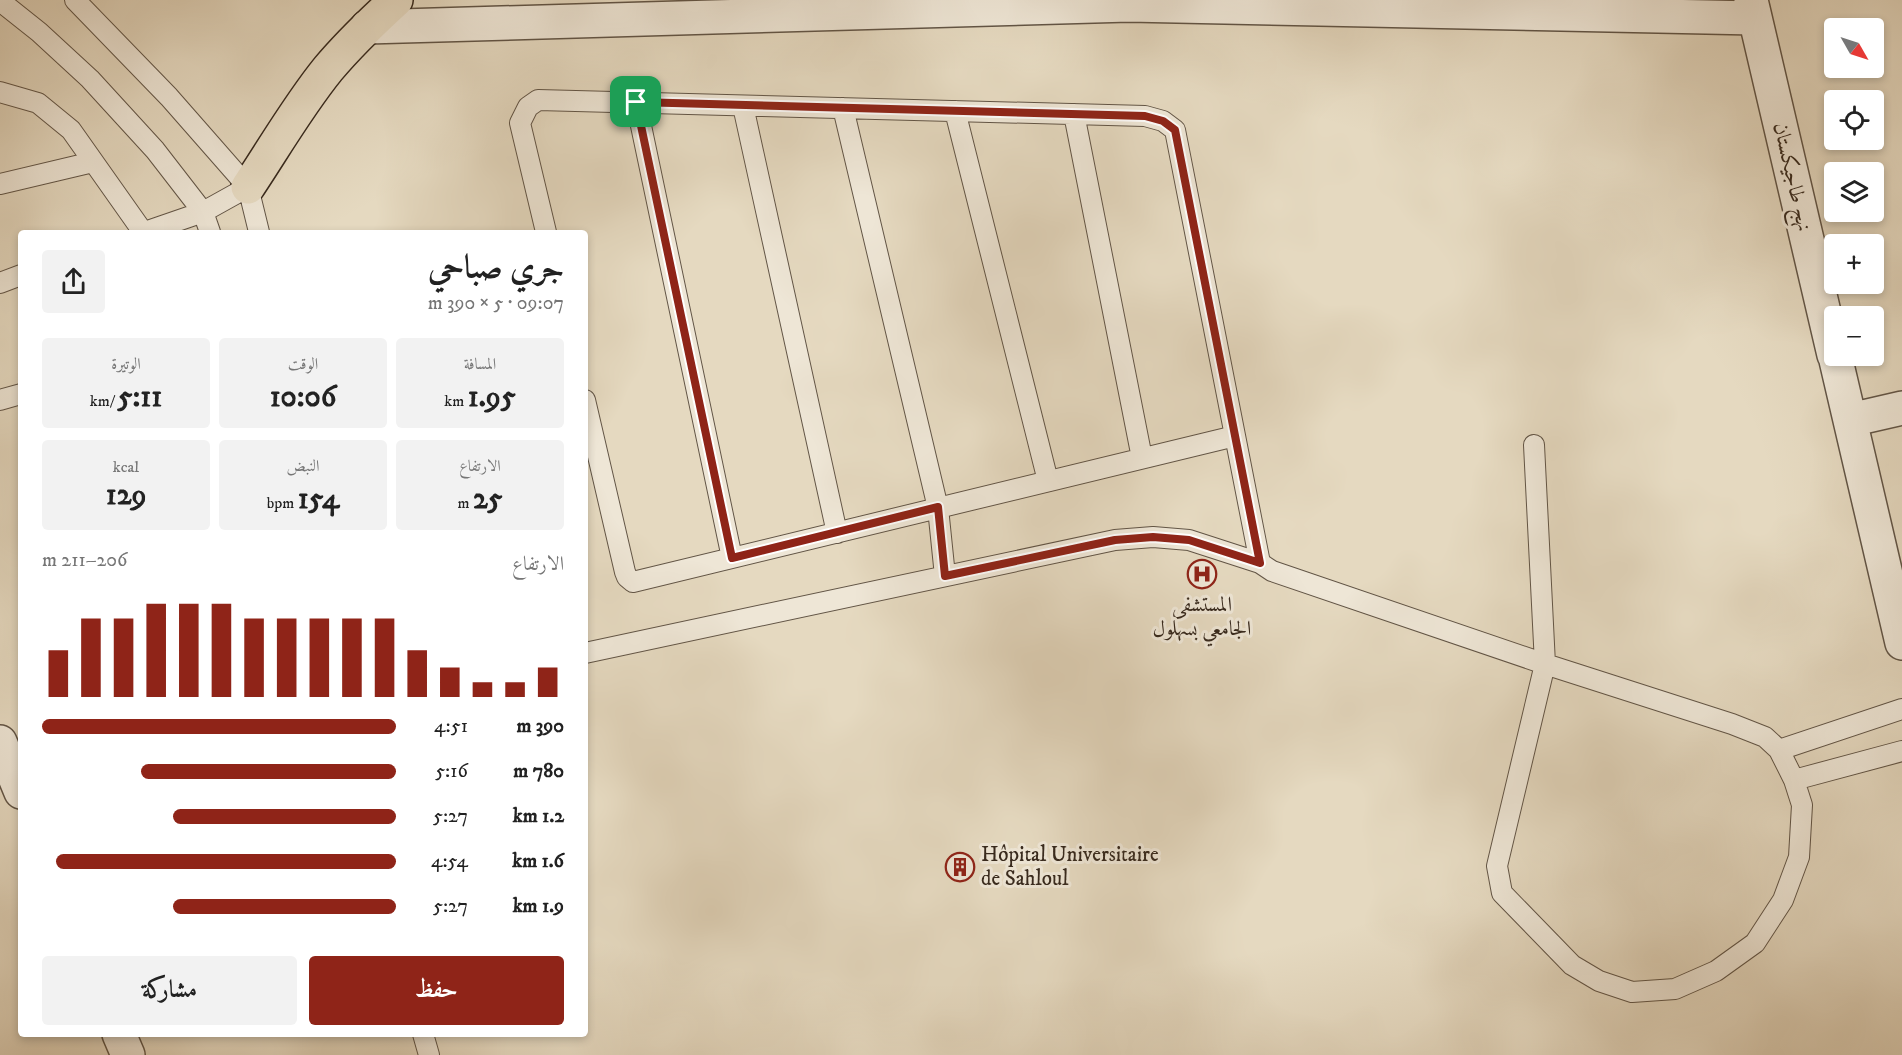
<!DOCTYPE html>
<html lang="ar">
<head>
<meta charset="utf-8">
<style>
  :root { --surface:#fff; --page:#f2f2f2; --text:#222; --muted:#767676; --accent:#8f2418 }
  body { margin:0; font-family:"IM FELL DW Pica",Amiri,serif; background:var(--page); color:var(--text); direction:rtl; height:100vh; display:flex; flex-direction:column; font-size:22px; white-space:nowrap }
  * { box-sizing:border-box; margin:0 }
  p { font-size:20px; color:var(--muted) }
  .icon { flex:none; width:33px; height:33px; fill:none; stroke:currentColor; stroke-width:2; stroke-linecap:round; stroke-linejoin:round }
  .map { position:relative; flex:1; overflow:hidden; direction:ltr }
  .side { position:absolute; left:18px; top:230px; width:570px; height:807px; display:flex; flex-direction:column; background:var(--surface); border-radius:6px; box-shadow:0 3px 9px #0003; direction:rtl }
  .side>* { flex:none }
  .needle { width:39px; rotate:129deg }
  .buttons { position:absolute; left:1824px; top:18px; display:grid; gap:12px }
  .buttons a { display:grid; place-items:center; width:60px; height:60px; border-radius:6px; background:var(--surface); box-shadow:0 3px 9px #0003; font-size:30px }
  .pin { position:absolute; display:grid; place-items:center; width:51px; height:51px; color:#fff; margin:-26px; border-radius:12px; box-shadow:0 3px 9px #0006 }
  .round { display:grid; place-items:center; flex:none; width:63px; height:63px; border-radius:6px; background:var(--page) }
  .headline { display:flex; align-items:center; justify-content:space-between; height:102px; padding:0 24px }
  h1 { font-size:33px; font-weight:800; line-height:45px }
  .stats { display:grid; grid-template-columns:repeat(3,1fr); gap:9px; height:102px; padding:6px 24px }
  .stats div { display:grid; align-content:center; border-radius:6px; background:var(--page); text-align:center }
  .stats b { font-size:30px; font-weight:800 }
  .stats small { font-size:16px; font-weight:400 }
  .stats p { font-size:16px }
  .chart { height:168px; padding:12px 24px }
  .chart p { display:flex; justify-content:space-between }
  .chart svg { width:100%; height:108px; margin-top:6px; stroke:var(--accent); stroke-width:6 }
  .cta { display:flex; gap:12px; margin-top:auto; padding:12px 24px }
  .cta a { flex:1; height:69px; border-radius:6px; background:var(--accent); color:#fff; font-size:24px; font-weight:800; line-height:69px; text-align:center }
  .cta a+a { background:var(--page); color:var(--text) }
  ul { padding:0 24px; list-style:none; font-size:20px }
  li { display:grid; grid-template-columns:96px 72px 1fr; align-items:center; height:45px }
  li i { height:15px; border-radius:8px; background:var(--accent) }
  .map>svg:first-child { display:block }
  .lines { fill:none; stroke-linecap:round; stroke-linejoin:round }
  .lane-casing { stroke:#625546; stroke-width:22 }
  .street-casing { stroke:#625546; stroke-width:36 }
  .highway-casing { stroke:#37291d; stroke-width:36 }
  .lane { stroke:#eee6d6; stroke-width:20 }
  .street { stroke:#eee6d6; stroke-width:33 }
  .highway { stroke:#e5d9c0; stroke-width:33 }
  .route-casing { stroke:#fff; stroke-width:12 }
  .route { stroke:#8f2418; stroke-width:8 }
  .labels { text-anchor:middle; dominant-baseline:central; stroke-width:6; stroke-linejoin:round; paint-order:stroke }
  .street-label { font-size:21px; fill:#37291d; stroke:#eee6d6 }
  .poi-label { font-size:21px; fill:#37291d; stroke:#eee6d6 }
</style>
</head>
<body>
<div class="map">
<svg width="1902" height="1055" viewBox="0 0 1902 1055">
  <rect width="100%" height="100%" fill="#e5d9c0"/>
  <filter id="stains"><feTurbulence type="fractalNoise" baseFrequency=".00333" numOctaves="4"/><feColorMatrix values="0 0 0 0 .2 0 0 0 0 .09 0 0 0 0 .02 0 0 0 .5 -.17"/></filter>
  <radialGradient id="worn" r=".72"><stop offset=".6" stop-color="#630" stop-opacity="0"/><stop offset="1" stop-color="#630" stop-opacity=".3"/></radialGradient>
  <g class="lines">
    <g class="lane-casing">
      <path id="lane" d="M75,0L169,97L248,187L259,232
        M0,1L39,32L90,79L155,150L203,212L210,232
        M0,92L38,103L71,130L143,232
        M636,102L732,558
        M743,106L837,533
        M843,108L938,508L945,576
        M955,111L1048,481
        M1074,114L1142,458
        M0,184L93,162
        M145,232L203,212L248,187
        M546,232L520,123L528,107L538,100L1145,116L1163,121L1175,130L1260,563
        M0,283L21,275
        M0,400L21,394
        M585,400L625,572L627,577L633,582L1235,436
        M585,653L1115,540L1153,537L1189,540L1260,563L1272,571L1545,664L1732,724L1765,737L1779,750L1794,780L1802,805L1799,857L1783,900L1755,943L1716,971L1675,989L1632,992L1599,981L1572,965L1502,893L1497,866L1545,664L1534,445
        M1779,750L1902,709
        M1794,780L1902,751
        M423,1034L429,1055"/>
    </g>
    <g class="street-casing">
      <path id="street" d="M1751,0L1834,355
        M367,27L1129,5L1755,18
        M1835,356L1902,643
        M1850,420L1902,408
        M0,742L21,792
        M119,1034L128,1055"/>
    </g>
    <g class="highway-casing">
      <path id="highway" d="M248,187C274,148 298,106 328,69C349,44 372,22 396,0"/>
    </g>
    <use href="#lane" class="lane"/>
    <use href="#street" class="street"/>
    <use href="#highway" class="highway"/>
  </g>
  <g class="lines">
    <g class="route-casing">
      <path id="route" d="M636,102L1145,116L1163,121L1175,130L1260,563L1189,540L1153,537L1115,540L945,576L938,507L732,558Z"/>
    </g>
    <use href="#route" class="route"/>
  </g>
  <defs>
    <g id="hospital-ring" transform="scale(1.5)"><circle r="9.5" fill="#eee6d6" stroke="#8f2418" stroke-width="1.5"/><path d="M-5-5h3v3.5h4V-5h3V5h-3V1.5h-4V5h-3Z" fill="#8f2418"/></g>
    <g id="building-ring" transform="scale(1.5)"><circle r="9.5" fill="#eee6d6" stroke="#8f2418" stroke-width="1.5"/><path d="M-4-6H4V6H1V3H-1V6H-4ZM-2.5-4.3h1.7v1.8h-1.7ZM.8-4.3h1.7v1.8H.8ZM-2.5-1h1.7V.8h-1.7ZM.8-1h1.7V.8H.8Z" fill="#8f2418"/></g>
  </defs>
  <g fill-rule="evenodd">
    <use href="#hospital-ring" x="1202" y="574"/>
    <use href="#building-ring" x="960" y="867"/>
  </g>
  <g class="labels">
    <g class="street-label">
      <text transform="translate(1792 177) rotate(77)">نهج طاجيكستان</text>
    </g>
    <g class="poi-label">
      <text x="1202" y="605">المستشفى<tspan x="1202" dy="24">الجامعي بسهلول</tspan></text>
      <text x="981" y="855" text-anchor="start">Hôpital Universitaire<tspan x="981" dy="24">de Sahloul</tspan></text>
    </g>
  </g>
  <rect width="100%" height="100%" filter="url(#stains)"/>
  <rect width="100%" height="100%" fill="url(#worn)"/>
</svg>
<div class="buttons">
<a><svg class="needle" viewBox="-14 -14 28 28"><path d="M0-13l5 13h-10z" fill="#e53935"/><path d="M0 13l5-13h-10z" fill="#767676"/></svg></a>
<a><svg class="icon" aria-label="locate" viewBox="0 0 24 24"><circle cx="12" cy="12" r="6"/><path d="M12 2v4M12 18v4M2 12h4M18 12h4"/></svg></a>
<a><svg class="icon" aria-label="layers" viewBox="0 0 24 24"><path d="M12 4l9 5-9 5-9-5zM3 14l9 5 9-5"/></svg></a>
<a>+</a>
<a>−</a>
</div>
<div class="pin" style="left:636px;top:102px;background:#1e9e55"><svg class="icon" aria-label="arrive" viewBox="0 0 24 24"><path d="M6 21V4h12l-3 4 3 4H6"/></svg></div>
<section class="side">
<div class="headline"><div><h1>جري صباحي</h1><p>09:07 · 5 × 390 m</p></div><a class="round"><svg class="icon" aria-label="share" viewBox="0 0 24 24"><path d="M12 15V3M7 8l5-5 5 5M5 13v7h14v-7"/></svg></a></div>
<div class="stats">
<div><p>المسافة</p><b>1.95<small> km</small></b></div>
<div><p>الوقت</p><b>10:06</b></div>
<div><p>الوتيرة</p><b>5:11<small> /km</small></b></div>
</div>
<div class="stats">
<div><p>الارتفاع</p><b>25<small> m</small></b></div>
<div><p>النبض</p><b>154<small> bpm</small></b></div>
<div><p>kcal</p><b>129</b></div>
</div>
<div class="chart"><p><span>الارتفاع</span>206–211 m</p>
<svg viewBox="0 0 160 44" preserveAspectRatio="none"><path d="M5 44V25M15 44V12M25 44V12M35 44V6M45 44V6M55 44V6M65 44V12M75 44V12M85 44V12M95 44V12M105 44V12M115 44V25M125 44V32M135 44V38M145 44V38M155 44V32"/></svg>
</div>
<ul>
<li><b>390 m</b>4:51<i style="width:100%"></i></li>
<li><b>780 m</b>5:16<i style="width:72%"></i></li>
<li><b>1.2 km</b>5:27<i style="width:63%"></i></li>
<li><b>1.6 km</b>4:54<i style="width:96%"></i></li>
<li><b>1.9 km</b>5:27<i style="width:63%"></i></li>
</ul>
<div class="cta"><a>حفظ</a><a>مشاركة</a></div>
</section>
</div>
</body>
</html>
